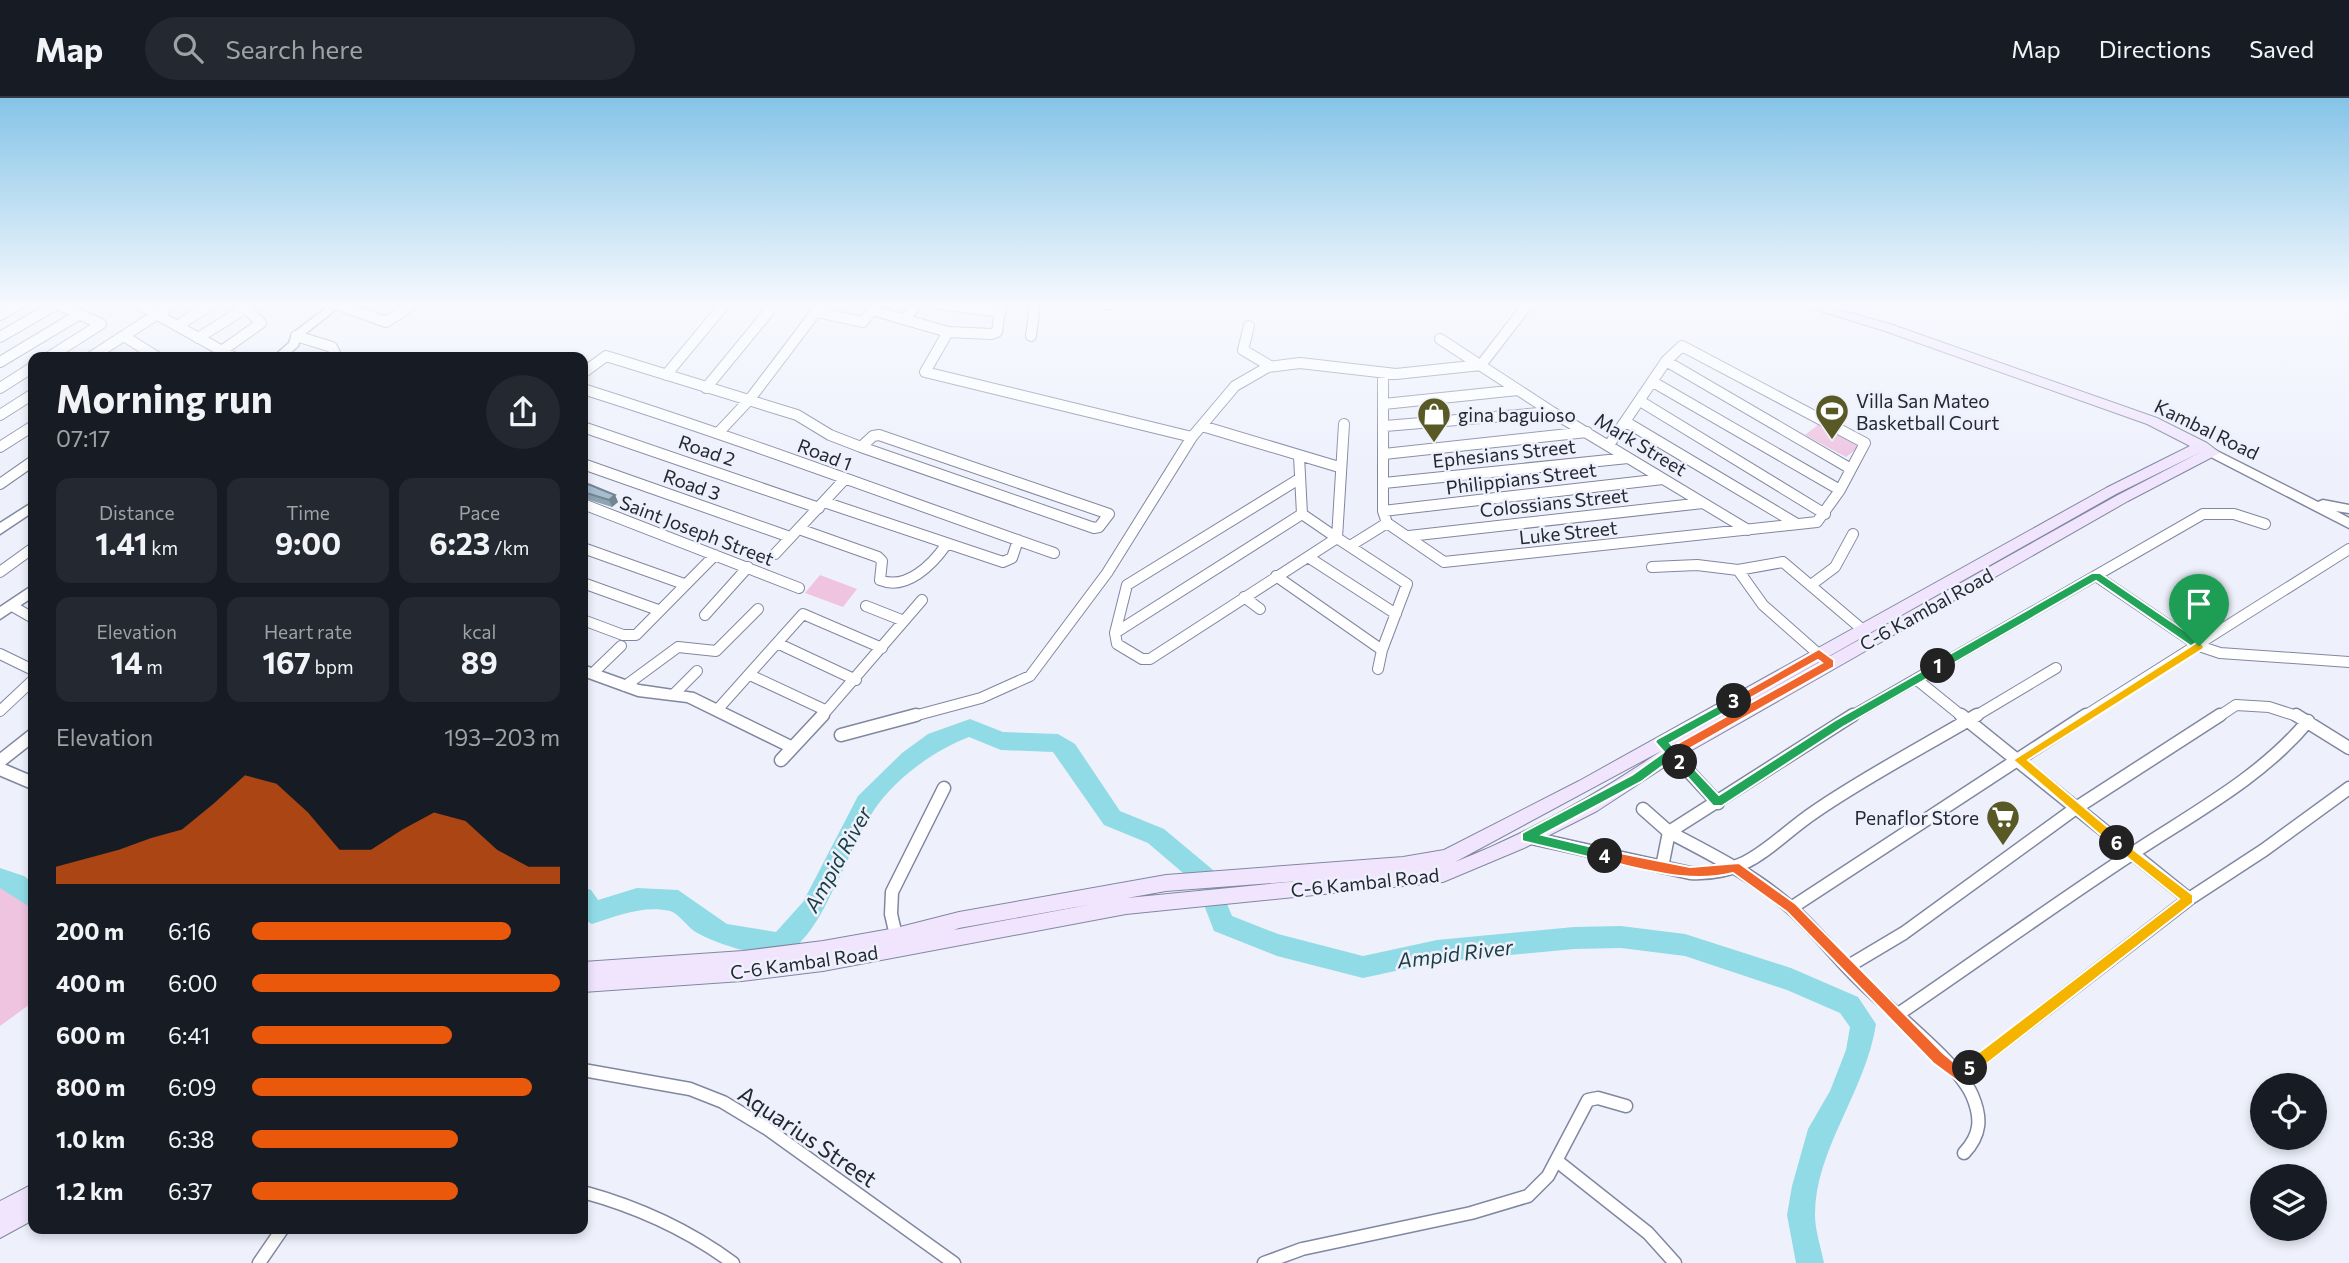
<!DOCTYPE html>
<html lang="en">
<head>
<meta charset="utf-8">
<style>
  :root { --surface:#171b24; --page:#242831; --text:#f1f3f6; --muted:#9ea1a6; --line:#363941; --accent:#ea580c }
  body { margin:0; font-family:Commissioner,sans-serif; background:var(--page); color:var(--text); height:100vh; display:flex; flex-direction:column; font-size:26px; white-space:nowrap }
  * { box-sizing:border-box; margin:0 }
  p { font-size:23px; color:var(--muted) }
  .icon { flex:none; width:38px; height:38px; fill:none; stroke:currentColor; stroke-width:2; stroke-linecap:round; stroke-linejoin:round }
  .map { position:relative; flex:1; overflow:hidden }
  .details { position:absolute; left:28px; top:254px; width:560px; height:882px; display:flex; flex-direction:column; background:var(--surface); border-radius:14px; box-shadow:0 4px 10px #0003 }
  .details>* { flex:none }
  .fabs { position:absolute; left:2250px; top:975px; display:grid; gap:14px }
  .fabs a { display:grid; place-items:center; width:77px; height:77px; border-radius:50%; background:var(--surface); box-shadow:0 4px 10px #0003; font-size:35px }
  .pin { position:absolute; display:grid; place-items:center; width:60px; height:60px; color:#fff; margin:-72px -30px; border-radius:50% 50% 50% 0; rotate:-45deg; box-shadow:0 0 7px #0007 }
  .pin .icon { rotate:45deg }
  .km { position:absolute; width:35px; height:35px; margin:-18px; border-radius:50%; background:#222; color:#fff; font-size:19px; line-height:35px; text-align:center }
  .round { display:grid; place-items:center; flex:none; width:74px; height:74px; border-radius:37px; background:var(--page) }
  .summary { display:flex; align-items:center; justify-content:space-between; height:119px; padding:0 28px }
  h1 { font-size:38px; font-weight:700; line-height:52px }
  .figures { display:grid; grid-template-columns:repeat(3,1fr); gap:10px; height:119px; padding:7px 28px }
  .figures div { display:grid; align-content:center; border-radius:14px; background:var(--page); text-align:center }
  .figures b { font-size:30px; font-weight:700 }
  .figures small { font-size:19px; font-weight:400 }
  .figures p { font-size:19px }
  .chart { height:196px; padding:14px 28px }
  .chart p { display:flex; justify-content:space-between }
  .chart svg { width:100%; height:126px; margin-top:7px; fill:var(--accent); opacity:.7 }
  ul { padding:0 28px; list-style:none; font-size:23px }
  li { display:grid; grid-template-columns:112px 84px 1fr; align-items:center; height:52px }
  li i { height:18px; border-radius:9px; background:var(--accent) }
  header { display:flex; align-items:center; gap:42px; box-sizing:border-box; height:98px; padding:0 35px; background:var(--surface); border-bottom:2px solid var(--line) }
  header strong { font-size:33px }
  nav { display:flex; gap:38px; margin-inline-start:auto; font-size:24px }
  .search { width:490px; height:63px; background:var(--page); display:flex; align-items:center; gap:18px; box-sizing:border-box; padding:0 24px; border-radius:38px; color:var(--muted); font-size:26px }
  .map>svg:first-child { display:block }
  .green { fill:#eec4e1 }
  .lines { fill:none; stroke-linecap:round; stroke-linejoin:round }
  .river { fill:#91dbe6; fill-rule:evenodd }
  .minor-far1-casing { stroke:#8087a0; stroke-width:12 }
  .minor-casing { stroke:#8087a0; stroke-width:15 }
  .tertiary-casing { stroke:#8087a0; stroke-width:3 }
  .secondary-casing { stroke:#8087a0; stroke-width:2 }
  .minor-far1 { stroke:#fff; stroke-width:10 }
  .minor { stroke:#fff; stroke-width:12 }
  .tertiary { fill:#fff; fill-rule:evenodd }
  .secondary { fill:#f0e5fd; fill-rule:evenodd }
  .wall { fill:#8ea3b4 }
  .shaded-wall { fill:#748592 }
  .building { fill:#a5bed1; stroke:#748592; stroke-width:2 }
  .split-1 { fill:#22a559; stroke:#fff; stroke-width:2 }
  .split-2 { fill:#22a559; stroke:#fff; stroke-width:2 }
  .split-3 { fill:#f0652b; stroke:#fff; stroke-width:2 }
  .split-4 { fill:#22a559; stroke:#fff; stroke-width:2 }
  .split-5 { fill:#f0652b; stroke:#fff; stroke-width:2 }
  .split-6 { fill:#f5b400; stroke:#fff; stroke-width:2 }
  .split-7 { fill:#f5b400; stroke:#fff; stroke-width:2 }
  .labels { text-anchor:middle; dominant-baseline:central; stroke-width:5; stroke-linejoin:round; paint-order:stroke }
  .poi-label { font-size:19px; fill:#242832; stroke:#eef1fc; text-anchor:start }
  .street-label { font-size:19px; fill:#242832; stroke:#eef1fc }
  .water-label { font-size:21px; font-style:italic; fill:#1a3e43; stroke:#eef1fc }
  .near-street-label { font-size:23px; fill:#242832; stroke:#eef1fc }
</style>
</head>
<body>
<header>
<strong>Map</strong>
<div class="search"><svg class="icon" aria-label="search" viewBox="0 0 24 24"><circle cx="10" cy="10" r="6"/><path d="M15 15l6 6"/></svg>Search here</div>
<nav><a>Map</a><a>Directions</a><a>Saved</a></nav>
</header>
<div class="map">
<svg width="2349" height="1165" viewBox="0 0 2349 1165">
  <rect width="100%" height="100%" fill="#eef1fc"/>
  <path class="green" d="M1819,326L1859,349L1846,359L1805,337Z
    M820,477L857,491L843,509L805,495Z
    M0,780L16,785L33,800V904L0,928Z"/>
  <g class="lines">
    <path class="river" d="M970,621L1003,634L1058,636L1075,646L1120,713L1164,731L1213,772L1232,818L1278,836L1363,858L1437,842L1574,829L1621,828L1685,836L1791,870L1858,899L1876,926C1866,993 1815,1051 1815,1117C1815,1132 1821,1150 1824,1165H1796L1787,1117L1792,1088L1808,1031L1830,993L1846,952L1850,929L1840,915L1787,892L1685,858L1621,850L1574,851L1437,864L1363,880L1277,858L1214,833L1196,786L1148,745L1104,727L1053,654L1001,652L969,639C934,652 895,681 874,712C858,735 848,764 835,788C824,811 811,838 790,853C773,866 711,844 694,833C687,828 678,815 670,813C643,807 617,818 592,826L583,821V789L591,792L598,802L637,790L678,792L727,826L776,834L803,804L858,698L902,655L928,636Z
      M0,770L24,778L33,785V811L0,790Z"/>
    <g class="minor-far1-casing">
      <path id="minor-far1" d="M138,206L233,259
        M336,206L386,224L414,206
        M939,206L1000,214
        M1102,206H1114
        M872,212L948,234L991,236L997,234L1001,206
        M817,214L863,224L875,208
        M0,217L19,206
        M905,221L917,206
        M177,228L212,206
        M1249,228L1243,252L1270,268
        M948,234L925,274L1192,339L1235,288L1268,269L1300,265L1396,276L1481,267L1528,206
        M124,238L157,259
        M296,238L332,249L337,259
        M1031,238L1035,206
        M0,239L57,206L101,226L49,259
        M198,240L246,210
        M1440,241L1552,314L1748,432
        M91,259L173,206
        M213,259L261,225L242,206
        M1666,263L1851,371
        M0,264L80,216
        M583,275L606,258L797,317L830,337L861,349
        M1383,276V413L1387,425L1444,464L1817,424L1840,392L1865,345L1682,248L1666,263L1609,347
        M666,277L725,206
        M1653,284L1840,392
        M0,290L33,269
        M706,290L775,206
        M583,291C742,341 897,400 1054,455
        M1640,303L1825,416
        M1384,306L1518,292
        M0,317L33,296
        M1626,324L1797,426
        M1202,328L1339,369
        M1385,328L1552,314
        M583,329L819,410
        M719,334L750,301L822,206
        M879,337L1109,416L1099,429L1094,430L861,349L873,338Z
        M0,349L33,328
        M1384,356L1587,334
        M1299,358L1302,416
        M583,366L790,439
        M1299,381L1127,487L1115,535L1117,546L1142,561H1150L1337,440L1302,416
        M1384,385L1628,360
        M0,386L33,363
        M824,404L1003,464L1012,460L1018,442
        M583,406L799,490
        M1383,413L1663,381
        M799,431L878,459L882,463L880,482C906,493 932,467 946,447
        M1409,438L1703,405
        M1350,448L1387,425
        M583,450L684,486
        M775,456L844,382
        M1308,459L1396,516
        M1652,469L1697,467L1738,472L1763,507L1823,560
        M1738,472L1783,464L1863,532
        M0,474L33,450
        M1276,478L1382,552L1407,486L1337,440L1344,326
        M2096,478L2199,548L2220,555L2349,564
        M583,485L658,512
        M1811,487L1835,469L1853,436
        M1244,499L1260,511
        M12,508L33,520
        M866,508L904,523
        M705,517L748,469
        M583,522L623,537H636L715,457
        M1115,535L1302,416
        M777,545L856,582
        M0,556L33,572
        M1378,571L1382,552
        M593,575L621,548
        M750,577L825,612
        M1916,581L1963,619
        M625,588L678,549L716,553L758,511
        M674,596L697,573
        M718,611L803,516L882,550
        M0,613L33,582
        M821,619L922,502
        M910,619L981,600L1030,578L1107,475L1192,339
        M1850,619L2203,416H2234L2265,426
        M1974,619L2056,570
        M2083,619L2349,451
        M2218,619L2236,607L2269,609L2300,619"/>
    </g>
    <g class="minor-casing">
      <path id="minor" d="M1853,617L1669,734C1711,756 1755,778 1791,810C1816,832 1837,860 1861,883C1889,912 1957,964 1972,997C1982,1020 1981,1037 1964,1055
        M1961,617L2189,801
        M2296,617L2349,650
        M841,637L916,617
        M1667,650L1718,705
        M781,662L823,617
        M0,663L33,637
        M0,671L33,685
        M1643,711L1669,734L1662,769
        M1527,739L1690,775C1751,778 1771,743 1816,713C1867,678 1923,649 1977,617
        M1791,810L2086,617
        M897,842L891,816L892,794L944,690
        M1847,869L1904,835L2076,710L2220,617
        M1897,917C1975,864 2051,809 2130,757C2190,717 2261,680 2308,623
        M583,972L690,991L723,1004L766,1030L954,1165
        M1960,978L2189,801L2264,752L2349,690
        M1557,1063L1648,1135L1675,1165
        M583,1094C638,1109 687,1131 733,1165
        M259,1165L283,1130
        M1264,1165L1302,1151L1471,1115L1528,1098L1548,1078L1588,1002L1598,1000L1626,1008"/>
    </g>
    <g class="tertiary-casing">
      <path id="tertiary" d="M331,206H343L301,239L298,248L286,259H273L289,245L292,236Z
        M2213,351L2318,404L2323,402L2349,407V415L2336,413L2349,420V430L2209,358L2207,355L2209,352Z
        M33,404V414L0,436V425Z
        M33,487V499L0,521V509Z
        M583,567L639,587L694,595L796,645L798,649L796,653L791,655L687,604L638,598L583,578Z"/>
    </g>
    <g class="secondary-casing">
      <path id="secondary" d="M1797,206H1817L1890,226L2157,320L2207,345L2220,355L2128,403L1678,660L1597,713L1524,750L1443,784L1126,816L823,873L742,883L583,894V864L743,853L823,843L896,830L959,814L1166,777L1403,759L1444,752L1579,683L2106,390L2190,348L2147,326L1882,232ZM2201,354L2118,397L1739,609L2116,396ZM1661,653C1595,698 1530,734 1455,764ZM1299,783L1127,800L1166,793ZM1093,806L954,832L959,830Z
        M33,1086V1122L0,1140V1103Z"/>
    </g>
    <use href="#minor-far1" class="minor-far1"/>
    <use href="#minor" class="minor"/>
    <use href="#tertiary" class="tertiary"/>
    <use href="#secondary" class="secondary"/>
  </g>
  <path class="wall" d="M583,384L615,397L618,404L612,409L583,400Z"/>
  <path class="shaded-wall" d="M615,397L618,404L612,409L609,402Z"/>
  <path class="building" d="M583,384L615,397L609,402L583,394Z"/>
  <linearGradient id="sky" x2="0" y2="1"><stop stop-color="#85c4e7"/><stop offset="0.56" stop-color="#f7f9fe"/><stop offset="1" stop-color="#f7f9fe" stop-opacity="0"/></linearGradient>
  <rect width="2349" height="369" fill="url(#sky)"/>
  <path class="split-1" d="M2092,475H2100L2203,545V551H2195L2096,483L1942,572H1934V565Z"/>
  <path class="split-2" d="M1938,564L1942,565V572L1843,629L1722,708H1713L1674,664L1676,660H1684L1719,697L1834,623Z"/>
  <path class="split-3" d="M1819,551L1834,562V569L1680,656L1686,664L1684,667H1676L1668,658V651L1822,565L1818,562L1738,607L1734,608L1728,603Z"/>
  <path class="split-4" d="M1734,599L1738,600V607L1670,645L1678,655L1676,658L1641,684L1542,737L1605,752L1609,754V761L1605,763L1522,743V735L1632,677L1664,654L1655,644L1657,641Z"/>
  <path class="split-5" d="M1605,752L1690,769L1739,765L1796,806L1943,955L1960,969L1970,963L1975,965V975L1960,985L1933,965L1787,814L1733,775C1690,786 1648,772 1605,763L1598,758Z"/>
  <path class="split-6" d="M2117,739L2193,797V805L1975,975H1965V965L2179,801L2113,748L2111,745Z"/>
  <path class="split-7" d="M2199,543L2204,548L2203,551L2028,662L2122,741V748H2113L2013,662Z"/>
  <defs>
    <g id="stadium-pin" transform="scale(1.75)"><path d="M0 17L-7.5 6A9.5 9.5 0 1 1 7.5 6Z" fill="#595925" stroke="#eef1fc"/><path d="M0-5a6.5 5 0 1 0 0 10a6.5 5 0 1 0 0-10ZM-3.5-1.8h7v3.6h-7Z" fill="#fff"/></g>
    <g id="shop-pin" transform="scale(1.75)"><path d="M0 17L-7.5 6A9.5 9.5 0 1 1 7.5 6Z" fill="#595925" stroke="#eef1fc"/><path d="M-5-2.5h2.3a2.7 3.5 0 0 1 5.4 0H5L5.5 6h-11ZM-1.5-2.5h3a1.5 2.3 0 0 0-3 0Z" fill="#fff"/></g>
    <g id="supermarket-pin" transform="scale(1.75)"><path d="M0 17L-7.5 6A9.5 9.5 0 1 1 7.5 6Z" fill="#595925" stroke="#eef1fc"/><path d="M-6-5.5h2.5l.6 2H6L4.5 2H-2.5L-4.4-4H-6ZM-1.5 3.2a1.3 1.3 0 1 0 .1 0ZM3 3.2a1.3 1.3 0 1 0 .1 0Z" fill="#fff"/></g>
  </defs>
  <g fill-rule="evenodd">
    <use href="#stadium-pin" x="1832" y="313"/>
    <use href="#shop-pin" x="1434" y="316"/>
    <use href="#supermarket-pin" x="2003" y="719"/>
  </g>
  <g class="labels">
    <g class="poi-label">
      <text x="1856" y="302">Villa San Mateo<tspan x="1856" dy="22">Basketball Court</tspan></text>
      <text x="1458" y="316">gina baguioso</text>
      <text x="1979" y="719" text-anchor="end">Penaflor Store</text>
    </g>
    <g class="street-label">
      <text transform="translate(2207 331) rotate(26)">Kambal Road</text>
      <text transform="translate(1641 346) rotate(31)">Mark Street</text>
      <text transform="translate(707 352) rotate(19)">Road 2</text>
      <text transform="translate(1504 355) rotate(-6)">Ephesians Street</text>
      <text transform="translate(825 356) rotate(21)">Road 1</text>
      <text transform="translate(1521 380) rotate(-7)">Philippians Street</text>
      <text transform="translate(692 386) rotate(19)">Road 3</text>
      <text transform="translate(1554 404) rotate(-6)">Colossians Street</text>
      <text transform="translate(697 432) rotate(21)">Saint Joseph Street</text>
      <text transform="translate(1568 434) rotate(-6)">Luke Street</text>
      <text transform="translate(1926 511) rotate(-29)">C-6 Kambal Road</text>
      <text transform="translate(1365 784) rotate(-6)">C-6 Kambal Road</text>
      <text transform="translate(804 864) rotate(-8)">C-6 Kambal Road</text>
    </g>
    <g class="water-label">
      <text transform="translate(837 761) rotate(-61)">Ampid River</text>
      <text transform="translate(1455 855) rotate(-7)">Ampid River</text>
    </g>
    <g class="near-street-label">
      <text transform="translate(808 1038) rotate(34)">Aquarius Street</text>
    </g>
  </g>
</svg>
<div class="fabs">
<a><svg class="icon" aria-label="locate" viewBox="0 0 24 24"><circle cx="12" cy="12" r="6"/><path d="M12 2v4M12 18v4M2 12h4M18 12h4"/></svg></a>
<a><svg class="icon" aria-label="layers" viewBox="0 0 24 24"><path d="M12 4l9 5-9 5-9-5zM3 14l9 5 9-5"/></svg></a>
</div>
<div class="pin" style="left:2199px;top:548px;background:#1e9e55"><svg class="icon" aria-label="arrive" viewBox="0 0 24 24"><path d="M6 21V4h12l-3 4 3 4H6"/></svg></div>
<b class="km" style="left:1938px;top:568px">1</b>
<b class="km" style="left:1680px;top:664px">2</b>
<b class="km" style="left:1734px;top:603px">3</b>
<b class="km" style="left:1605px;top:758px">4</b>
<b class="km" style="left:1970px;top:970px">5</b>
<b class="km" style="left:2117px;top:745px">6</b>
<section class="details">
<div class="summary"><div><h1>Morning run</h1><p>07:17</p></div><a class="round"><svg class="icon" aria-label="share" viewBox="0 0 24 24"><path d="M12 15V3M7 8l5-5 5 5M5 13v7h14v-7"/></svg></a></div>
<div class="figures">
<div><p>Distance</p><b>1.41<small> km</small></b></div>
<div><p>Time</p><b>9:00</b></div>
<div><p>Pace</p><b>6:23<small> /km</small></b></div>
</div>
<div class="figures">
<div><p>Elevation</p><b>14<small> m</small></b></div>
<div><p>Heart rate</p><b>167<small> bpm</small></b></div>
<div><p>kcal</p><b>89</b></div>
</div>
<div class="chart"><p><span>Elevation</span>193–203 m</p>
<svg viewBox="0 0 160 44" preserveAspectRatio="none"><path d="M0 44V38L10 35L20 32L30 28L40 25L50 16L60 6L70 9L80 19L90 32L100 32L110 25L120 19L130 22L140 32L150 38L160 38V44z"/></svg>
</div>
<ul>
<li><b>200 m</b>6:16<i style="width:84%"></i></li>
<li><b>400 m</b>6:00<i style="width:100%"></i></li>
<li><b>600 m</b>6:41<i style="width:65%"></i></li>
<li><b>800 m</b>6:09<i style="width:91%"></i></li>
<li><b>1.0 km</b>6:38<i style="width:67%"></i></li>
<li><b>1.2 km</b>6:37<i style="width:67%"></i></li>
</ul>
</section>
</div>
</body>
</html>
